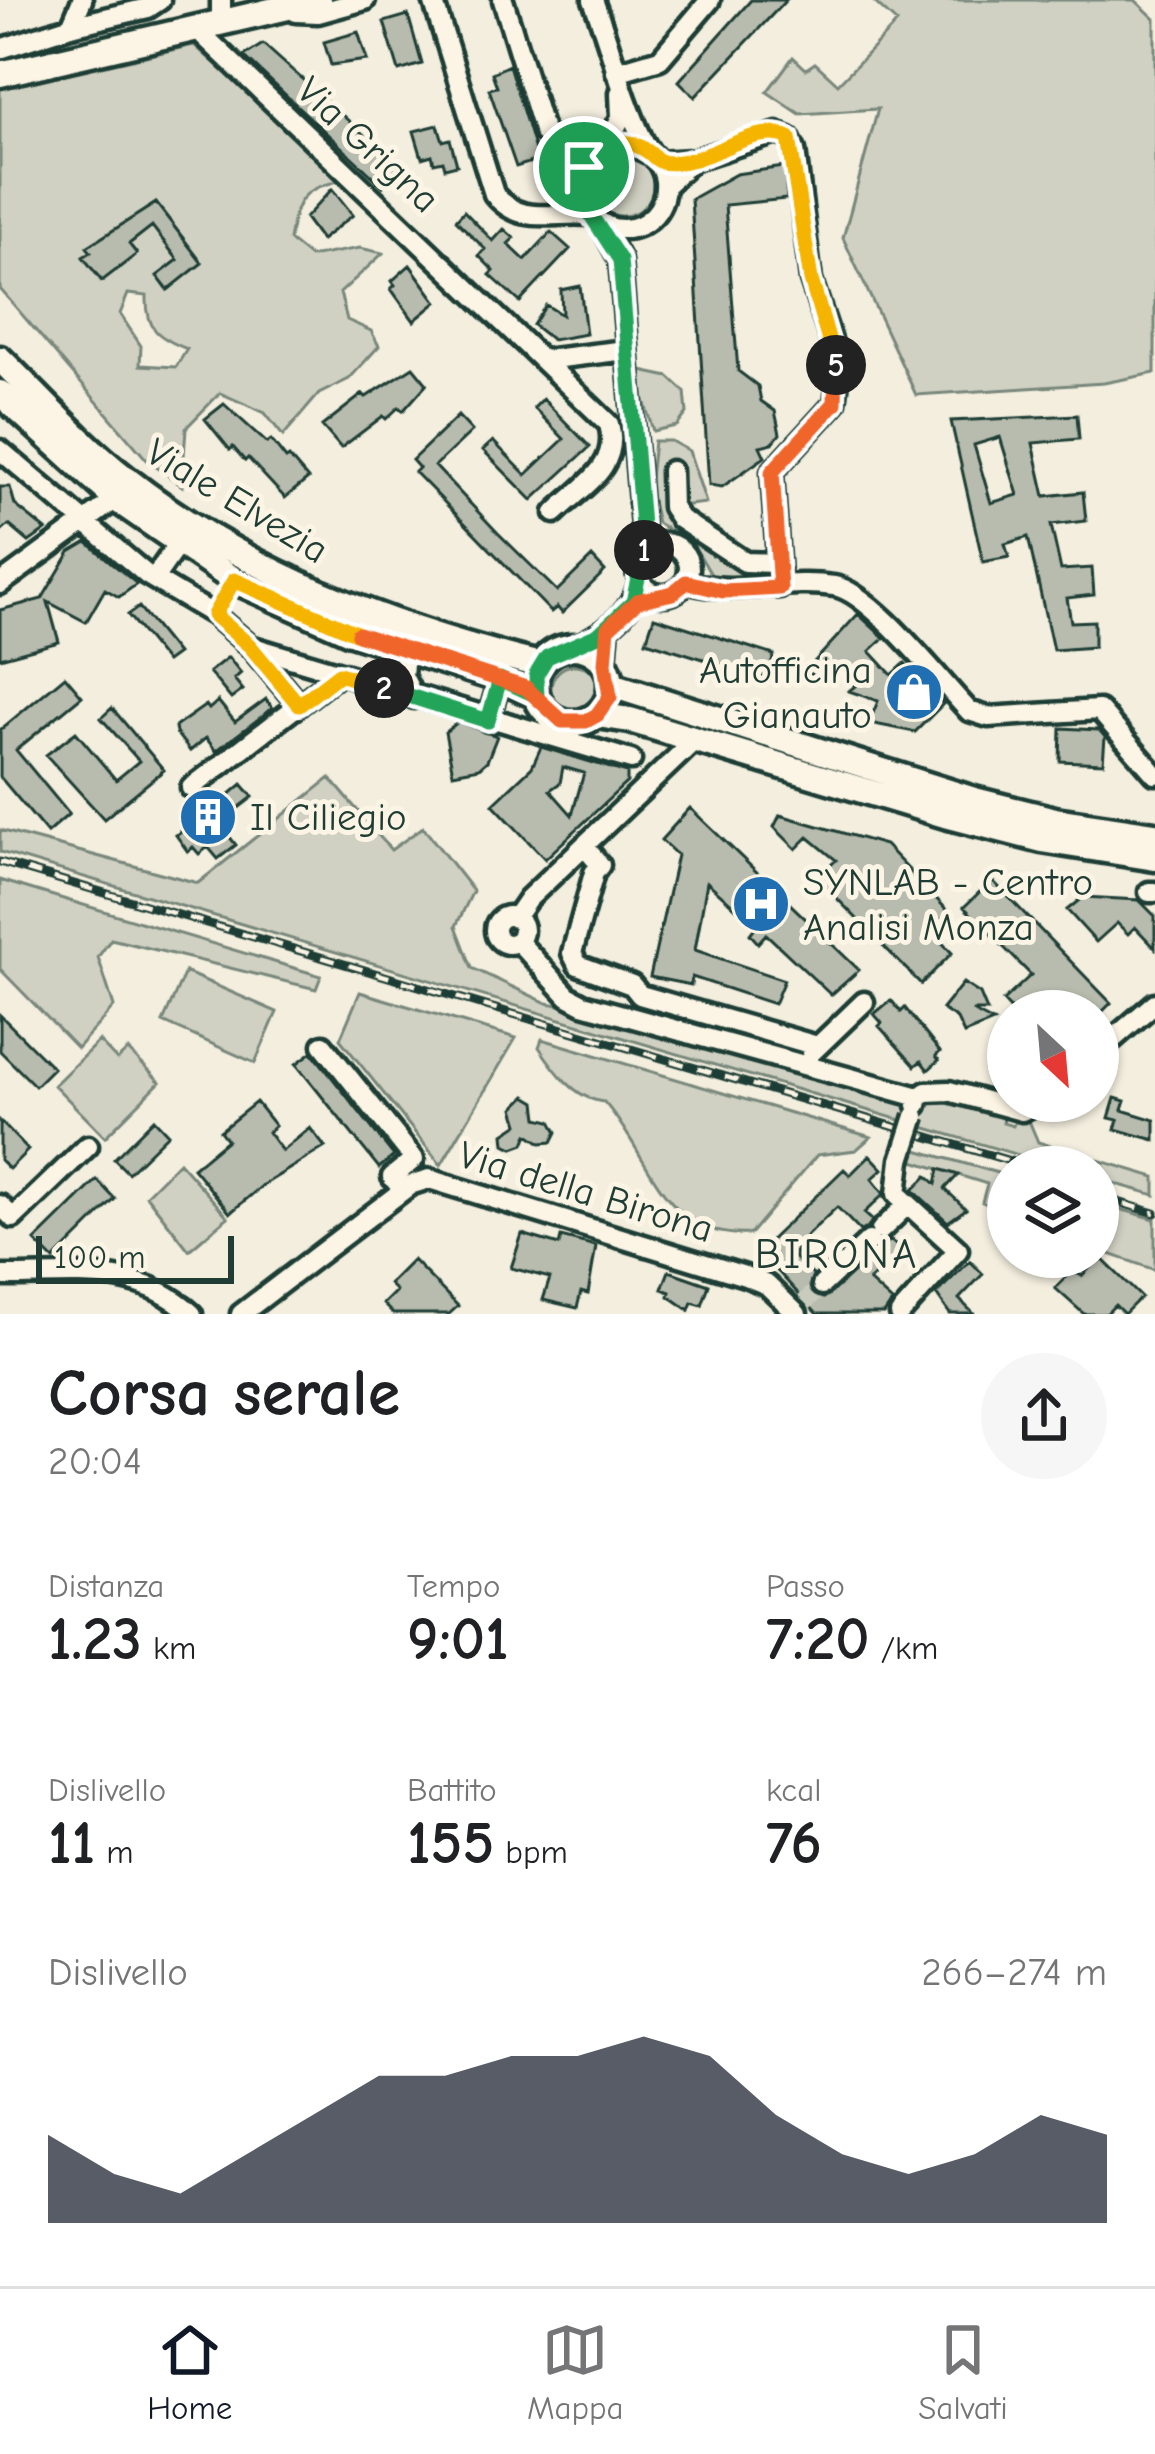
<!DOCTYPE html>
<html lang="it">
<head>
<meta charset="utf-8">
<style>
  :root { --surface:#fff; --page:#f6f6f6; --text:#202124; --muted:#757577; --line:#e0e0e0; --accent:#111827 }
  body { margin:0; font-family:"Comic Neue",sans-serif; background:var(--page); color:var(--text); height:100vh; display:flex; flex-direction:column; font-size:45px; white-space:nowrap }
  * { box-sizing:border-box; margin:0 }
  p { font-size:39px; color:var(--muted) }
  .icon { flex:none; width:66px; height:66px; fill:none; stroke:currentColor; stroke-width:2; stroke-linecap:round; stroke-linejoin:round }
  .map { position:relative; height:1314px; overflow:hidden }
  .sheet { display:flex; flex-direction:column; background:var(--surface); flex:1 }
  .sheet>* { flex:none }
  .needle { width:78px; rotate:154deg }
  .fabs { position:absolute; left:987px; top:990px; display:grid; gap:24px }
  .fabs a { display:grid; place-items:center; width:132px; height:132px; border-radius:50%; background:var(--surface); box-shadow:0 3px 9px #0004; font-size:60px }
  .scale { position:absolute; left:36px; bottom:30px; width:198px; box-sizing:border-box; padding-left:12px; border:6px solid #1f3d34; border-top:0; font-size:33px; line-height:42px; white-space:nowrap; color:#1f3d34; -webkit-text-stroke:9px #fcf5e5; paint-order:stroke }
  .pin { position:absolute; display:grid; place-items:center; width:102px; height:102px; color:#fff; margin:-51px; border:6px solid #fff; border-radius:50%; box-shadow:0 3px 12px #0007 }
  .km { position:absolute; width:60px; height:60px; margin:-30px; border-radius:50%; background:#222; color:#fff; font-size:33px; line-height:60px; text-align:center }
  .round { display:grid; place-items:center; flex:none; width:126px; height:126px; border-radius:63px; background:var(--page) }
  .overview { display:flex; align-items:center; justify-content:space-between; height:204px; padding:0 48px }
  h1 { font-size:66px; font-weight:800; line-height:90px }
  .metrics { display:grid; grid-template-columns:repeat(3,1fr); gap:18px; height:204px; padding:12px 48px }
  .metrics div { display:grid; align-content:center }
  .metrics b { font-size:60px; font-weight:800 }
  .metrics small { font-size:33px; font-weight:400 }
  .metrics p { font-size:33px }
  .chart { height:336px; padding:24px 48px }
  .chart p { display:flex; justify-content:space-between }
  .chart svg { width:100%; height:216px; margin-top:12px; fill:var(--accent); opacity:.7 }
  .tabs { display:flex; justify-content:space-around; align-items:center; height:168px; border-top:3px solid var(--line); background:var(--surface); font-size:33px; color:var(--muted) }
  .tabs a { display:grid; justify-items:center; gap:6px }
  .tabs .on { color:var(--accent) }
  .map>svg:first-child { display:block }
  .green { fill:#d0d1c2; stroke:#78877b; stroke-width:3; fill-rule:evenodd }
  .building { fill:#b8bcae; stroke:#1f3d34; stroke-width:3; fill-rule:evenodd }
  .lines { fill:none; stroke-linecap:round; stroke-linejoin:round }
  .minor-tunnel { stroke:#c9cbbc; stroke-width:18; stroke-dasharray:18 9; stroke-linecap:butt }
  .minor-casing { stroke:#1f3d34; stroke-width:27 }
  .major-casing { stroke:#1f3d34; stroke-width:33 }
  .minor { stroke:#fcf5e5; stroke-width:18 }
  .major { stroke:#fcf5e5; stroke-width:24 }
  .rail-casing { stroke:#1f3d34; stroke-width:9 }
  .rail { stroke:#fcf5e5; stroke-width:4.5; stroke-dasharray:14; stroke-linecap:butt }
  .minor-bridge-casing { stroke:#1f3d34; stroke-width:27; stroke-linecap:butt }
  .minor-bridge { stroke:#fcf5e5; stroke-width:18 }
  .split-1-casing { stroke:#fff; stroke-width:24 }
  .split-2-casing { stroke:#fff; stroke-width:24 }
  .split-3-casing { stroke:#fff; stroke-width:24 }
  .split-4-casing { stroke:#fff; stroke-width:24 }
  .split-5-casing { stroke:#fff; stroke-width:24 }
  .split-6-casing { stroke:#fff; stroke-width:24 }
  .split-1 { stroke:#22a559; stroke-width:15 }
  .split-2 { stroke:#22a559; stroke-width:15 }
  .split-3 { stroke:#f5b400; stroke-width:15 }
  .split-4 { stroke:#f0652b; stroke-width:15 }
  .split-5 { stroke:#f0652b; stroke-width:15 }
  .split-6 { stroke:#f5b400; stroke-width:15 }
  .labels { text-anchor:middle; dominant-baseline:central; stroke-width:10; stroke-linejoin:round; paint-order:stroke }
  .street-label { font-size:39px; fill:#1f3d34; stroke:#fcf5e5 }
  .poi-label { font-size:39px; fill:#1f3d34; stroke:#fcf5e5; text-anchor:start }
  .neighbourhood-label { font-size:42px; letter-spacing:3px; fill:#1f3d34; stroke:#fcf5e5 }
</style>
</head>
<body>
<div class="map">
<svg width="1155" height="1314" viewBox="0 0 1155 1314">
  <rect width="100%" height="100%" fill="#f3eede"/>
  <filter id="ink" filterUnits="userSpaceOnUse"><feTurbulence type="fractalNoise" baseFrequency=".00833" numOctaves="2"/><feDisplacementMap in="SourceGraphic" scale="24" xChannelSelector="R" yChannelSelector="G"/><feConvolveMatrix kernelMatrix="1 2 1 2 8 2 1 2 1" color-interpolation-filters="sRGB"/></filter>
  <g filter="url(#ink)">
    <path class="green" d="M872,0H1135L1155,19V373L1104,383L916,395L843,238L878,109L800,114L767,92L793,57L806,69L815,63L838,84L897,23Z
      M194,45L347,179C303,189 297,195 289,240L310,257L360,248L383,253L340,293L347,320L371,331L379,346L349,379L319,394L283,436L265,413L220,393L186,428L182,486L147,460L0,289V89ZM156,203L202,263L167,290L158,276L178,260L152,226L129,244L137,254L101,281L84,258L91,252L88,246ZM128,294L147,296C146,329 157,337 187,349L176,367L140,365L141,346L120,314Z
      M591 185a31 31 0 1 1 62 0a31 31 0 1 1-62 0Z
      M641,371L669,377L685,392L687,413L677,426L653,431L641,390Z
      M654,441H671L689,451L706,503L680,506L667,516L671,522L764,571L767,578L728,582L712,576L693,544L657,523L649,488Z
      M551 689a24 24 0 1 1 48 0a24 24 0 1 1-48 0Z
      M330,778L391,850L423,827L473,891L456,926L472,968L547,1003L578,1008L909,1104L903,1121L0,852V830L198,883Z
      M0,880L321,976L316,989L111,939L98,957L114,1007L77,1048L0,969Z
      M185,972L277,1012L255,1063L163,1022Z
      M360,992L516,1038L441,1165L340,1039Z
      M542,1039L871,1137L856,1150L817,1155L750,1234C662,1239 652,1156 604,1102C575,1099 555,1071 539,1047Z
      M99,1041L117,1060L128,1050L160,1082L105,1137L54,1085Z
      M941,1095L1006,1110L1003,1123L1013,1126L1018,1113L1027,1116L1038,1142L1155,1177V1195L1098,1179V1167H1059L916,1125L927,1097Z
      M910,1148L1008,1176V1253L1005,1236L991,1221L1001,1210L982,1202L987,1184L907,1159Z
      M179,1162L228,1217L189,1250L146,1195Z
      M1098,1203L1155,1219V1270L1098,1250Z"/>
    <path class="building" d="M751,0H786L695,97L679,81Z
      M408,15L422,64L399,71L384,22Z
      M358,32L367,60L331,65L324,42Z
      M263,44L400,167L383,186L244,56Z
      M509,65L538,160L516,167L489,89L497,87L492,73Z
      M438,125L443,141L450,139L457,165L445,168L443,161L434,163L432,155L422,158L414,131Z
      M784,167L787,199L725,205L738,371L758,386L761,401L775,411L780,434L773,443L760,446L765,457L722,487L709,485L691,199L736,174Z
      M332,189L353,215L321,240L305,218Z
      M156,203L202,263L168,290L157,276L178,260L152,226L129,244L137,254L102,281L83,257L91,252L87,247Z
      M464,211L493,241L504,229L514,238L508,244L525,260L551,232L570,249L520,302L490,275L494,271L479,256L485,249L456,220Z
      M410,265L437,302L414,321L391,289L395,285L392,281Z
      M580,286L586,334L552,340L533,325L546,305L562,315L561,290Z
      M413,367L427,384L403,411L399,407L386,419L383,416L341,448L322,426L363,394L366,397Z
      M543,399L590,447L532,500L483,450L493,441L526,475L564,439L534,408Z
      M224,404L267,443L271,440L286,459L289,457L308,479L285,498L248,458L245,461L233,447L230,450L205,419Z
      M1077,415L1079,439L1033,443L1045,496L1083,492L1086,521L1051,525L1061,570L1092,568L1094,595L1067,598L1071,622L1094,621V647L1053,650L1028,537L1005,544L1009,557L983,562L951,421ZM1000,437L1018,495L991,503L974,445Z
      M458,416L472,431L435,466L498,533L557,591L592,557L605,571L562,613L557,607L551,612L415,472L419,468L412,460Z
      M0,487H10L15,505L46,530L29,542L9,525L0,533Z
      M87,542L137,584L119,597L105,589L86,622L48,602L59,642L0,658V610L42,599L70,552Z
      M139,607L177,654L166,662L128,615Z
      M858,614L884,638L870,651L892,675L905,663L943,704L915,732L869,723L878,701L849,691L855,686L840,671L828,682L805,672Z
      M654,617L774,655L767,679L646,641Z
      M228,657L241,673L234,679L243,690L231,699L209,672Z
      M65,676L82,696L16,750L69,814L47,833L0,777V730Z
      M266,699L273,708L216,751L206,738L190,751L176,733L175,727L206,705L209,709L218,701L235,722Z
      M112,708L164,770L104,819L46,755L76,732L116,780L139,761L101,718Z
      M458,722L497,736L487,761L479,768L453,773L445,732Z
      M1061,728L1099,730L1105,737L1103,763L1060,761Z
      M541,747L627,773V782L545,859L493,804L532,767ZM563,767L584,773L572,815L550,790L560,783Z
      M242,784L253,797L219,823L236,845L218,859L208,847L199,854L193,847L188,852L176,835L193,822L186,812L214,791L228,796Z
      M690,808L859,970L831,995L766,934L758,943L750,934L756,926L707,882L695,950L784,980L774,1004L692,977L691,985L650,977L677,855L661,840Z
      M780,815L885,845L949,912L930,930L952,953L921,984L817,878L836,860L808,837L796,849L774,827Z
      M992,880L1111,1003L1103,1011H1064L1051,996L1034,1011H1012L1003,1001L1031,975L964,907Z
      M1083,897L1139,900L1155,916V948L1135,927L1128,934L1117,923L1096,942L1067,910Z
      M963,983L980,994L987,1011H972L993,1022L964,1034L957,1019L942,1009Z
      M891,1000L901,1012L905,1008L940,1052L936,1056L939,1060L928,1070L921,1061L915,1066L879,1026L882,1023L874,1014Z
      M0,1015L53,1068L35,1086L0,1051Z
      M312,1052L394,1156L379,1168L296,1064Z
      M526,1096L536,1102L538,1118L551,1121L557,1132L552,1142L541,1143L528,1134L524,1144L513,1148L505,1144L504,1134L519,1124L514,1108Z
      M1115,1098L1125,1101L1122,1110L1155,1120V1140L1115,1129L1118,1120L1109,1118Z
      M256,1102L275,1126L268,1132L282,1151L310,1128L325,1147L263,1185L230,1213L193,1168L227,1140L220,1131Z
      M154,1119L168,1134L128,1173L114,1159Z
      M0,1121L28,1150L9,1169L0,1160Z
      M870,1155L883,1169L872,1179L884,1194L864,1213L872,1220L868,1228L860,1231L837,1207L796,1246L795,1258L813,1275L811,1293L824,1298L890,1240L908,1256L898,1265L892,1259L869,1281L892,1302L884,1314H817L759,1251L844,1169L850,1175Z
      M939,1169L958,1175L945,1189L966,1209L948,1222L913,1190L927,1176L936,1184Z
      M97,1180L115,1199L54,1260L35,1241Z
      M522,1234L559,1245L561,1237L596,1246L588,1294L581,1292L577,1308L543,1300L550,1278L511,1268Z
      M1100,1257L1141,1297L1124,1314L1115,1305L1106,1314H1084L1055,1288L1072,1271L1082,1276Z
      M413,1260L458,1306L449,1314H393L383,1304L396,1291L389,1284Z
      M970,1261L983,1274L959,1299L974,1314H950L936,1294Z
      M669,1271L709,1285L702,1305L692,1302L689,1310L669,1296L670,1292L662,1289Z"/>
    <g class="lines">
      <path class="minor-tunnel" d="M804,1303L822,1285"/>
      <g class="minor-casing">
        <path id="minor" d="M221,0V12
          M433,0L494,194C521,227 554,211 590,215
          M503,0L544,133L576,156L583,168
          M593,0C611,46 621,95 643,140C650,155 663,164 665,181C666,193 662,206 654,215C615,256 552,199 594,153L627,143L654,156
          M296,12L318,13L365,0
          M71,26L148,8L160,0
          M203,30L204,36L609,424C621,467 582,486 555,513
          M0,49L71,26L82,0
          M616,72L660,59L710,0
          M607,146L621,117L620,93
          M693,160L777,133L789,138L795,150L811,280L832,343L838,381L835,403L772,472L780,588
          M658,162L693,160L665,186
          M599,221L620,260L644,552
          M544,360L626,350
          M0,450L147,575L214,615L250,646L299,705
          M671,471L672,507L680,519L745,562L778,563
          M637 569a26 26 0 1 1 52 0a26 26 0 1 1-52 0Z
          M155,577L178,544
          M686,582C740,597 782,578 834,586C870,591 941,682 969,711L988,717L1099,710L1155,774
          M0,584L116,499
          M250,646L631,760
          M576,646C604,633 634,612 640,580
          M405,650L403,676L414,698
          M605,663L608,628
          M488,721L500,679
          M191,788L339,674
          M584,846L600,865L594,873L572,953L578,965L632,985L640,995L817,1046
          M1149,892H1155
          M495 930a14 14 0 1 1 28 0a14 14 0 1 1-28 0Z
          M515,918L528,899L695,740
          M518,941L568,996L583,1004L919,1097
          M323,1045L414,1159L392,1177L403,1190
          M1098,1052L1155,1003
          M811,1053L864,1002
          M917,1105L919,1097L926,1092L949,1091L1022,1111L1041,1101
          M0,1205L13,1218L88,1146
          M881,1230L908,1204
          M0,1276C70,1277 137,1263 192,1314
          M822,1285L869,1241
          M241,1314L410,1185L429,1179L745,1276L767,1285L797,1314
          M900,1314L958,1250L897,1194L901,1160"/>
      </g>
      <g class="major-casing">
        <path id="major" d="M0,74L318,0
          M0,359C41,399 81,444 126,479C247,574 392,629 540,665
          M0,393L116,499L234,580L348,631L500,679L537,696
          M535 685a38 38 0 1 1 76 0a38 38 0 1 1-76 0Z
          M612,685L974,800L1055,820L1155,835
          M597,715L630,720L945,815L1042,840L1155,858"/>
      </g>
      <use href="#minor" class="minor"/>
      <use href="#major" class="major"/>
      <g class="rail-casing">
        <path id="rail" d="M0,862L1030,1167
          M1098,1196L1155,1213"/>
      </g>
      <use href="#rail" class="rail"/>
      <g class="minor-bridge-casing">
        <path id="minor-bridge" d="M901,1160L915,1116"/>
      </g>
      <use href="#minor-bridge" class="minor-bridge"/>
    </g>
  </g>
  <g class="lines" filter="url(#ink)">
    <g class="split-1-casing">
      <path id="split-1" d="M584,167L579,182L583,203L620,260L644,550"/>
    </g>
    <g class="split-2-casing">
      <path id="split-2" d="M384,688L488,721L500,679L537,696L536,675L547,657L598,635L633,602L644,550"/>
    </g>
    <g class="split-3-casing">
      <path id="split-3" d="M358,634L234,580L214,615L250,646L299,705L339,674L384,688"/>
    </g>
    <g class="split-4-casing">
      <path id="split-4" d="M358,634L526,688L562,721H586L597,715L610,697L605,663L608,628L637,601"/>
    </g>
    <g class="split-5-casing">
      <path id="split-5" d="M637,601L673,593L686,582L723,591L780,588L772,472L835,403L836,365"/>
    </g>
    <g class="split-6-casing">
      <path id="split-6" d="M584,167C597,145 624,134 647,151C652,154 656,160 662,162C669,164 683,162 690,160C720,154 759,123 789,138L811,280L836,365"/>
    </g>
    <use href="#split-1" class="split-1"/>
    <use href="#split-2" class="split-2"/>
    <use href="#split-3" class="split-3"/>
    <use href="#split-4" class="split-4"/>
    <use href="#split-5" class="split-5"/>
    <use href="#split-6" class="split-6"/>
  </g>
  <defs>
    <g id="shop-disc" transform="scale(3)"><circle r="9.5" fill="#1f6fb2" stroke="#fcf5e5"/><path d="M-5-2.5h2.3a2.7 3.5 0 0 1 5.4 0H5L5.5 6h-11ZM-1.5-2.5h3a1.5 2.3 0 0 0-3 0Z" fill="#fff"/></g>
    <g id="building-disc" transform="scale(3)"><circle r="9.5" fill="#1f6fb2" stroke="#fcf5e5"/><path d="M-4-6H4V6H1V3H-1V6H-4ZM-2.5-4.3h1.7v1.8h-1.7ZM.8-4.3h1.7v1.8H.8ZM-2.5-1h1.7V.8h-1.7ZM.8-1h1.7V.8H.8Z" fill="#fff"/></g>
    <g id="hospital-disc" transform="scale(3)"><circle r="9.5" fill="#1f6fb2" stroke="#fcf5e5"/><path d="M-5-5h3v3.5h4V-5h3V5h-3V1.5h-4V5h-3Z" fill="#fff"/></g>
  </defs>
  <g fill-rule="evenodd">
    <use href="#shop-disc" x="914" y="692"/>
    <use href="#building-disc" x="208" y="817"/>
    <use href="#hospital-disc" x="761" y="904"/>
  </g>
  <g class="labels">
    <g class="street-label">
      <text transform="translate(368 145) rotate(43)">Via Grigna</text>
      <text transform="translate(237 501) rotate(31)">Viale Elvezia</text>
      <text transform="translate(586 1192) rotate(17)">Via della Birona</text>
    </g>
    <g class="poi-label">
      <text x="872" y="670" text-anchor="end">Autofficina<tspan x="872" dy="45">Gianauto</tspan></text>
      <text x="250" y="817">Il Ciliegio</text>
      <text x="803" y="882">SYNLAB - Centro<tspan x="803" dy="45">Analisi Monza</tspan></text>
    </g>
    <g class="neighbourhood-label">
      <text x="837" y="1254">BIRONA</text>
    </g>
  </g>
</svg>
<div class="fabs">
<a><svg class="needle" viewBox="-14 -14 28 28"><path d="M0-13l5 13h-10z" fill="#e53935"/><path d="M0 13l5-13h-10z" fill="#757577"/></svg></a>
<a><svg class="icon" aria-label="layers" viewBox="0 0 24 24"><path d="M12 4l9 5-9 5-9-5zM3 14l9 5 9-5"/></svg></a>
</div>
<div class="scale">100 m</div>
<div class="pin" style="left:584px;top:167px;background:#1e9e55"><svg class="icon" aria-label="arrive" viewBox="0 0 24 24"><path d="M6 21V4h12l-3 4 3 4H6"/></svg></div>
<b class="km" style="left:644px;top:550px">1</b>
<b class="km" style="left:384px;top:688px">2</b>
<b class="km" style="left:836px;top:365px">5</b>
</div>
<section class="sheet">
<div class="overview"><div><h1>Corsa serale</h1><p>20:04</p></div><a class="round"><svg class="icon" aria-label="share" viewBox="0 0 24 24"><path d="M12 15V3M7 8l5-5 5 5M5 13v7h14v-7"/></svg></a></div>
<div class="metrics">
<div><p>Distanza</p><b>1.23<small> km</small></b></div>
<div><p>Tempo</p><b>9:01</b></div>
<div><p>Passo</p><b>7:20<small> /km</small></b></div>
</div>
<div class="metrics">
<div><p>Dislivello</p><b>11<small> m</small></b></div>
<div><p>Battito</p><b>155<small> bpm</small></b></div>
<div><p>kcal</p><b>76</b></div>
</div>
<div class="chart"><p><span>Dislivello</span>266–274 m</p>
<svg viewBox="0 0 160 44" preserveAspectRatio="none"><path d="M0 44V26L10 34L20 38L30 30L40 22L50 14L60 14L70 10L80 10L90 6L100 10L110 22L120 30L130 34L140 30L150 22L160 26V44z"/></svg>
</div>
</section>
<nav class="tabs">
<a class="on"><svg class="icon" aria-label="home" viewBox="0 0 24 24"><path d="M3 11l9-7 9 7M6 9v11h12V9"/></svg>Home</a>
<a><svg class="icon" aria-label="map" viewBox="0 0 24 24"><path d="M3 6l6-2 6 2 6-2v14l-6 2-6-2-6 2zM9 4v14M15 6v14"/></svg>Mappa</a>
<a><svg class="icon" aria-label="saved" viewBox="0 0 24 24"><path d="M7 4h10v16l-5-4-5 4z"/></svg>Salvati</a>
</nav>
</body>
</html>
